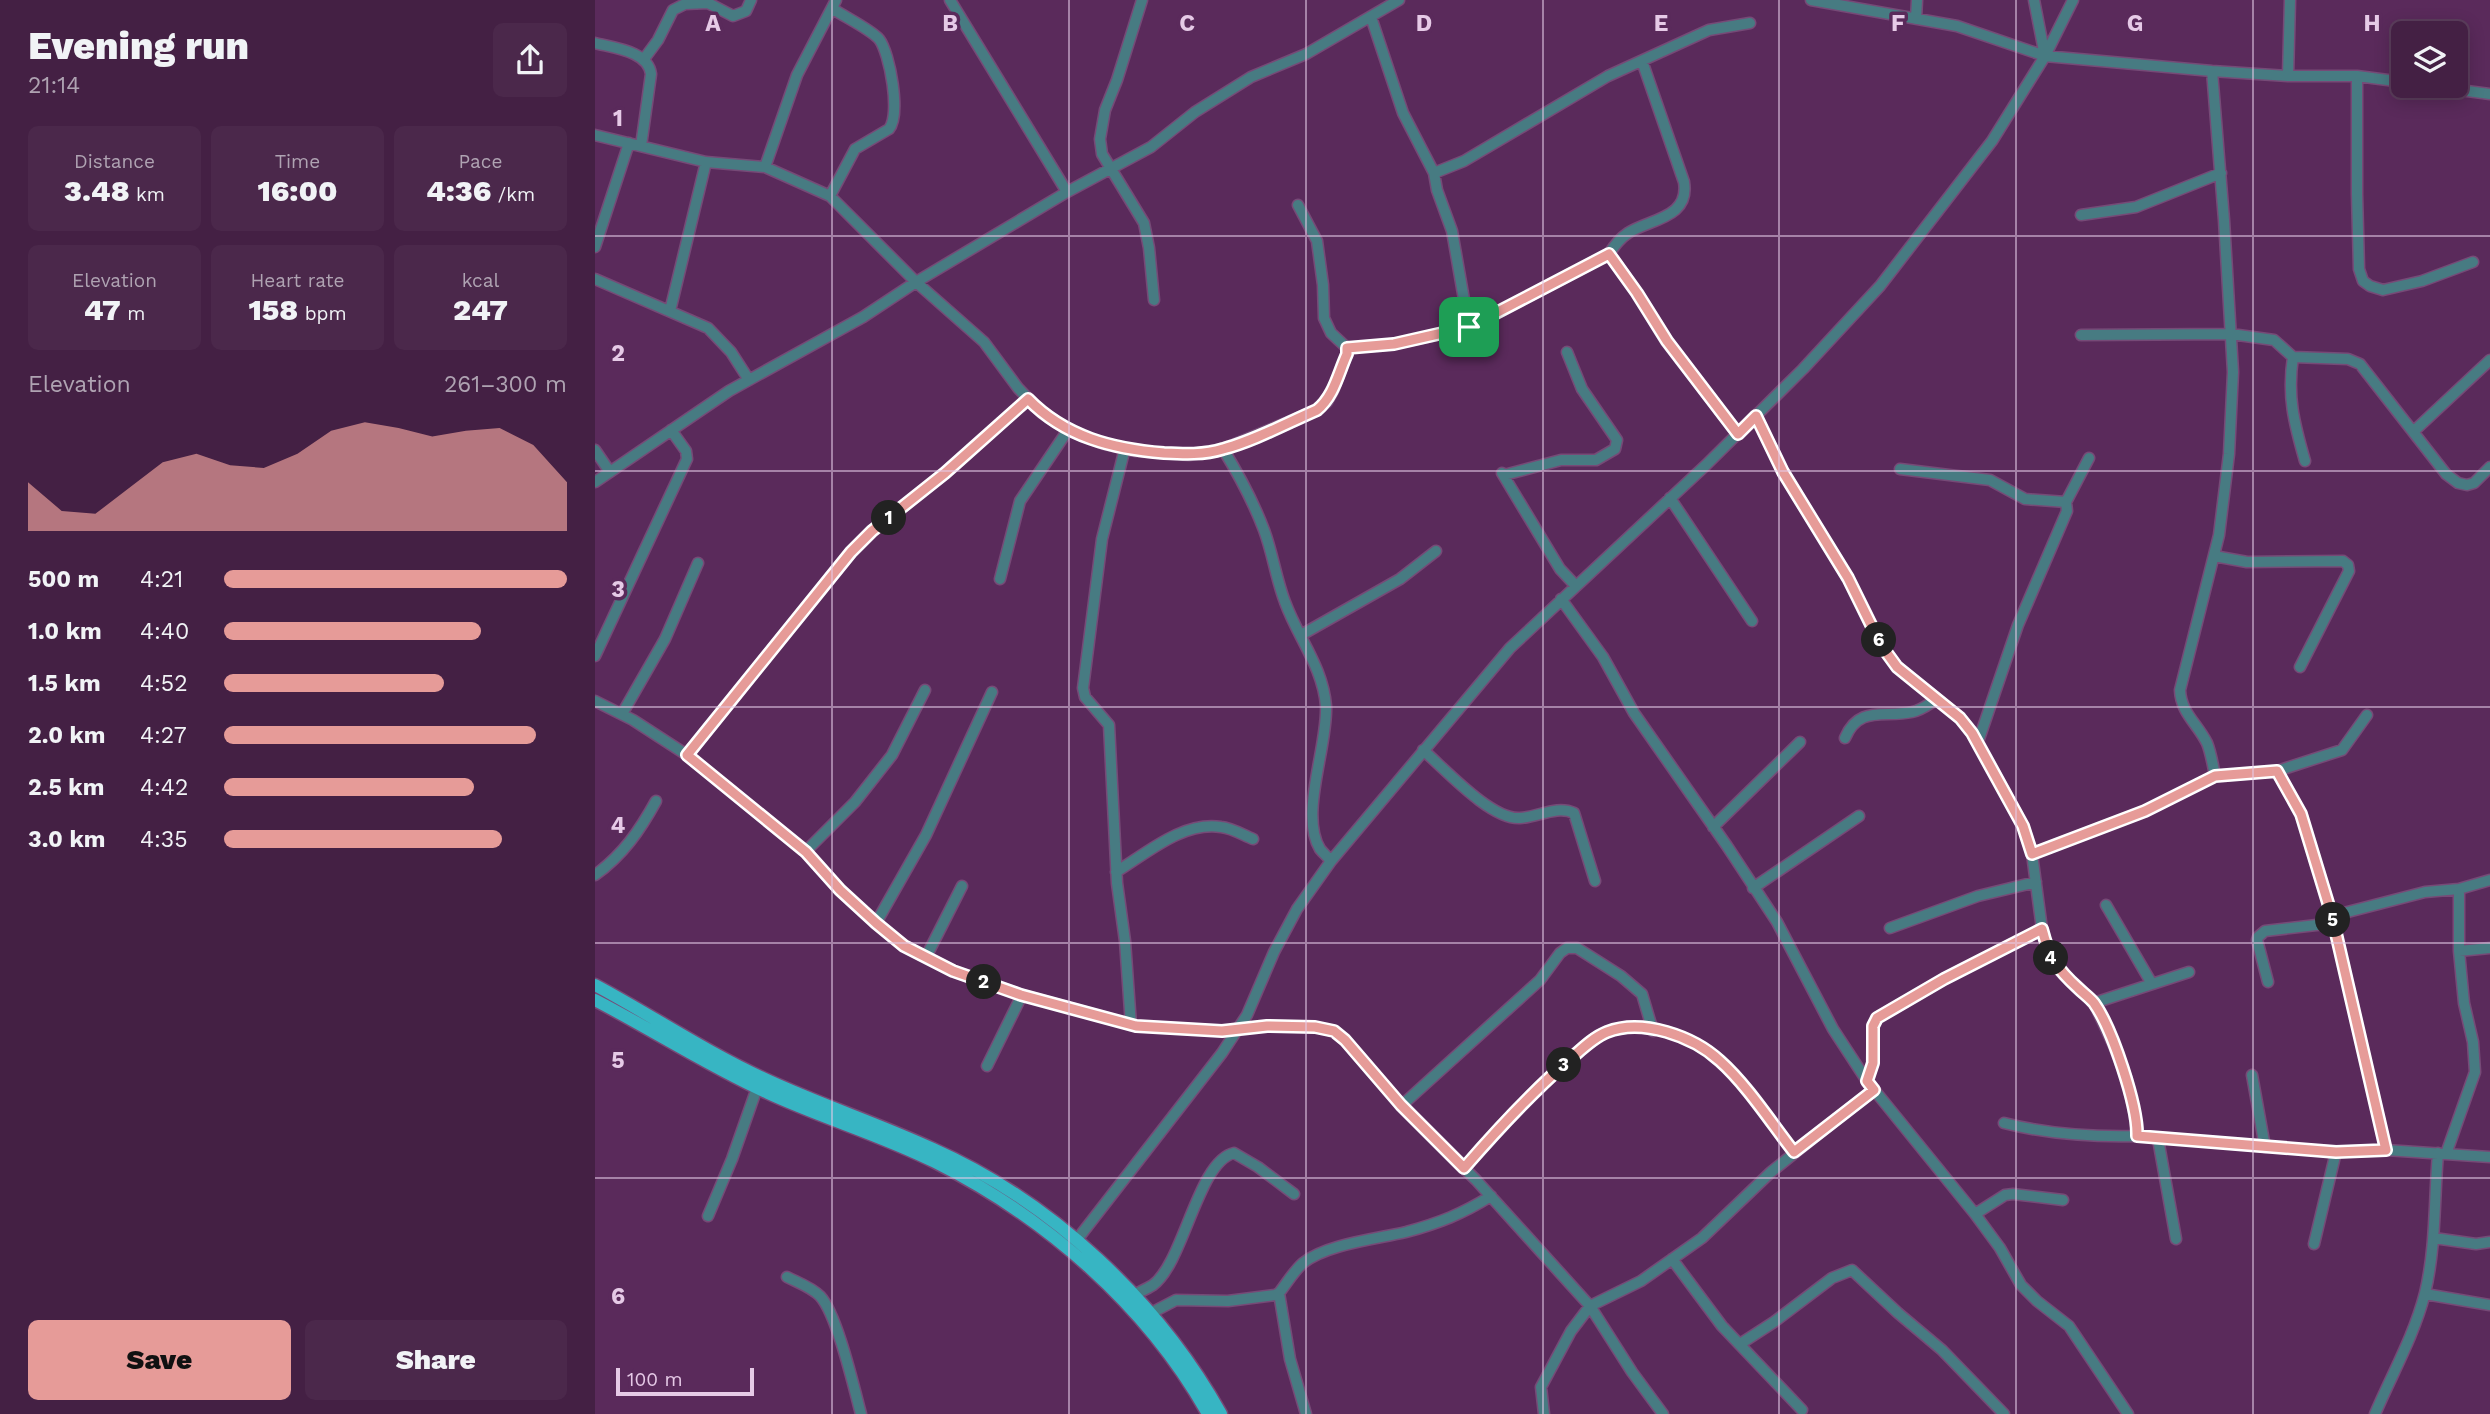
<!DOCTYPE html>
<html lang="en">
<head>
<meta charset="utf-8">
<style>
  :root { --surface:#442044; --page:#4b284b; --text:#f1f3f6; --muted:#afa3b2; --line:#5c3e5d; --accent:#e69b98 }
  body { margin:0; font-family:"Work Sans",sans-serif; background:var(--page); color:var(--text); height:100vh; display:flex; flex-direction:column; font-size:26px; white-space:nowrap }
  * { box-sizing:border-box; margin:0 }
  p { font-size:23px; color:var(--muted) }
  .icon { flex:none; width:38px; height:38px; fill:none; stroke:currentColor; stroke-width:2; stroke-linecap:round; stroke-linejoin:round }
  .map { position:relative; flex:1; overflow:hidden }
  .panel { display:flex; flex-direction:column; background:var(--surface); width:595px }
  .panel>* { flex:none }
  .fabs { position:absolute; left:1796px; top:21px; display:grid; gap:14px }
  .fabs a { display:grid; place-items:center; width:77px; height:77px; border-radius:10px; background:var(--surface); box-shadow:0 4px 18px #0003,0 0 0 2px var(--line); font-size:35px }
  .scale { position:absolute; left:21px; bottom:18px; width:138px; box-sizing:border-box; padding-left:7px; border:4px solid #e6cae7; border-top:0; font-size:19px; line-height:24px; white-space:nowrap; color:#e6cae7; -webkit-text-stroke:5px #5a2a5b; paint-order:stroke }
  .pin { position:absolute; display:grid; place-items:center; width:60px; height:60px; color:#fff; margin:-30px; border-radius:14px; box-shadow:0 4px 10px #0006 }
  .km { position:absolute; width:35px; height:35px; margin:-18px; border-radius:50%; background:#222; color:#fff; font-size:19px; line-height:35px; text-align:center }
  .round { display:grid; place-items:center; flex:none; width:74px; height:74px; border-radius:10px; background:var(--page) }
  .headline { display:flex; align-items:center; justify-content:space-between; height:119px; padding:0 28px }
  h1 { font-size:38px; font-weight:800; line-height:52px }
  .figures { display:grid; grid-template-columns:repeat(3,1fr); gap:10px; height:119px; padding:7px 28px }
  .figures div { display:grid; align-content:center; border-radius:10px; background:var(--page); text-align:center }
  .figures b { font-size:30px; font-weight:800 }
  .figures small { font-size:19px; font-weight:400 }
  .figures p { font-size:19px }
  .chart { height:196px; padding:14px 28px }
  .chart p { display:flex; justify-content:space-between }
  .chart svg { width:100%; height:126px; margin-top:7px; fill:var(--accent); opacity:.7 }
  .cta { display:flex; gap:14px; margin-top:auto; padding:14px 28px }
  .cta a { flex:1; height:80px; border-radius:10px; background:var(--accent); color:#111; font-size:28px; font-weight:800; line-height:80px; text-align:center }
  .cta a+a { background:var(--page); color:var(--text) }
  ul { padding:0 28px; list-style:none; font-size:23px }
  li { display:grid; grid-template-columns:112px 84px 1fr; align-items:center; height:52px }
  li i { height:18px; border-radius:9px; background:var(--accent) }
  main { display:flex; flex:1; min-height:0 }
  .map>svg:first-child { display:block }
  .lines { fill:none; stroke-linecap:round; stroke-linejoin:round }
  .minor-casing { stroke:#764a77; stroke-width:13 }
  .major-casing { stroke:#764a77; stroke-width:15 }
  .minor { stroke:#477b82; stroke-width:10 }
  .major { stroke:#37b5c3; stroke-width:12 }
  .route-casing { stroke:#fff; stroke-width:14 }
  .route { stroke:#e69b98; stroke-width:9 }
  .grid { fill:none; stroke:#e6cae7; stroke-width:2; stroke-opacity:0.55 }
  .grid-label { font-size:23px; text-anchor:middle; font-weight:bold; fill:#e6cae7; stroke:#5a2a5b; stroke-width:7; stroke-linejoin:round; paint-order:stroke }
</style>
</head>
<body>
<main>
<section class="panel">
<div class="headline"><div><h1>Evening run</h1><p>21:14</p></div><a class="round"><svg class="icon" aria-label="share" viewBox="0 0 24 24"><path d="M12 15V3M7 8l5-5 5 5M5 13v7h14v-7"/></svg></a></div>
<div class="figures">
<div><p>Distance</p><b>3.48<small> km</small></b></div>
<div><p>Time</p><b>16:00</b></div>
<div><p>Pace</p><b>4:36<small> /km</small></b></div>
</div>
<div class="figures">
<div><p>Elevation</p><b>47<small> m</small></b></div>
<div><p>Heart rate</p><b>158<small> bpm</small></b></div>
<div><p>kcal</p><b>247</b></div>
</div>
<div class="chart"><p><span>Elevation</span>261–300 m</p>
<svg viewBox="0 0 160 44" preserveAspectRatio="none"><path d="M0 44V27L10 37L20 38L30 29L40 20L50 17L60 21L70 22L80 17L90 9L100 6L110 8L120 11L130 9L140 8L150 14L160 27V44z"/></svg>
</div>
<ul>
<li><b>500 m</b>4:21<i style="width:100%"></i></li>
<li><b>1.0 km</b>4:40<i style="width:75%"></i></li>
<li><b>1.5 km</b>4:52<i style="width:64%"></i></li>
<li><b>2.0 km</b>4:27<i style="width:91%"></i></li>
<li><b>2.5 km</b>4:42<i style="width:73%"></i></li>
<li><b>3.0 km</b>4:35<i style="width:81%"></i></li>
</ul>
<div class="cta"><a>Save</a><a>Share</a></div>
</section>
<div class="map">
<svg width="1895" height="1414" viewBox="0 0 1895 1414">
  <rect width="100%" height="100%" fill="#5a2a5b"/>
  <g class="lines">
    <g class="minor-casing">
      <path id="minor" d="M355,0L472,192
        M547,0L522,80L510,110L505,139L507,154L549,223L554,248L559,300
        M1216,0L1362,26L1450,56L1617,71L1693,76H1762L1808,82
        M1439,0L1450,56
        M1321,19L1322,0
        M0,43C19,48 53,51 56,74L46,146
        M49,59L63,40L78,10L90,4L113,3L138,16L151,11L156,0
        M1617,71L1629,220L1638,372L1634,454L1624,535L1585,690C1586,713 1602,723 1612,743C1616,753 1618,765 1620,776L1682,771L1747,750L1772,715
        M1693,76L1695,0
        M1762,76V194L1764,269L1768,281L1775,286L1788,290L1827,281L1878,262
        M1835,86L1895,94
        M0,135L111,162L170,167L235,196L321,282L389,342L423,388L447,413L473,430L509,444L540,451L594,455L628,449L722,410L732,402L738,391L752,354V348L736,333L729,318L728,285L722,241L703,205
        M170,167L202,75L241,0
        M839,173L869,161L1013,76L1114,30L1155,23
        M235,196L260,149L294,129C306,115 295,53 284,39C275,29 250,17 238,9
        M1486,215L1541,207L1626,173
        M0,247L34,143
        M1014,254C1019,246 1024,239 1033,233C1055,219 1095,218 1089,182L1047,61
        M0,279L113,328L136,352L154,380
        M75,311L111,162
        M874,328L1014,254L1042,293L1071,341L1143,434
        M1486,335L1636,334L1679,340L1698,357L1753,359L1765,364L1851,474L1863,483L1872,485L1879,483L1895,467
        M752,348L799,344L874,328L857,231L842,190L839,173L808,113L776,17
        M1698,357C1692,396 1699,423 1710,461
        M1161,416L1188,472L1253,578L1286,645L1302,667L1365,718L1378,733L1428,826L1437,854L1447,929L1456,958L1464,970L1499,1003L1519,1046L1532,1080L1542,1124V1136L1741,1152L1791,1150L1895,1157
        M1819,431L1895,360
        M530,448L507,539L488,688L490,697L514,725L522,883L530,941L536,1025
        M628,449C644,475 658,501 669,530C678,554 681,579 690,602C703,638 728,667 731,706C733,746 704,815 725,849C728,853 733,857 736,861
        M0,450L15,472
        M1305,469L1395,480L1430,499L1471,502
        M907,473L965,569L980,585
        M909,475L966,460H1001L1020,449L1022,440L987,389L972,352
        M0,482L134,391L268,317L321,282L472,192L556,147L600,112L656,77L711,54L804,0
        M1075,498L1157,621
        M1619,556L1652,562L1748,561L1753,565L1754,571L1705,667
        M405,579L425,501L473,430
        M966,599L1008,657L1039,713L1132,846L1182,922L1238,1029L1272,1081L1380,1214L1405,1248L1426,1285L1442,1301L1474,1326L1533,1414
        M706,635L805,579L841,551
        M0,656L92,459L91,451L76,430
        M0,701L38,720L92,755L210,852L245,890L281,923L309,946L358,971L427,995L541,1026L627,1031L672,1026L720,1027L739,1031L750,1040L806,1106L881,1180L995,1306L1037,1372L1068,1414
        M27,714L70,639L103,563
        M1250,738C1264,705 1289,718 1317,712C1327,710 1334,704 1342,699
        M1383,742L1423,625L1472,511L1471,502L1494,458
        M828,750C850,769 896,820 925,818C943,817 962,805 979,813L1000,881
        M92,755L256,552L277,531L350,473L433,399
        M1682,771L1706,814L1737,916L1791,1150
        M1118,827L1205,742
        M210,852L260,802L297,755L330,690
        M1437,854L1550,811L1620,776
        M521,872C552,853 588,821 626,827C637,828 648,835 658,839
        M0,875C28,855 45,830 61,801
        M1158,888L1264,816
        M1511,905L1557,984
        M1737,916L1830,892L1864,889L1895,880
        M281,923L331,835L397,692
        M1295,928L1383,896L1441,882
        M1864,951L1895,948
        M331,957L367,886
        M1673,982L1662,940L1663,937L1670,931L1739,923
        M1499,1003L1594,972
        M392,1066L427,995
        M1657,1075L1670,1147
        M1272,1081L1277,1063L1278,1026L1282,1018L1349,979L1447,929
        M806,1106L945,980L965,953L972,948H982L1026,976L1047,994L1058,1031
        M1409,1123C1452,1134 1497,1137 1542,1136
        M1563,1139L1581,1239
        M1851,1154L1880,1072L1878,1042L1869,1003L1864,951V889
        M869,1168C902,1130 935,1094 973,1061C985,1050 997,1038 1012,1032C1047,1018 1098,1036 1125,1061C1153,1086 1176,1123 1199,1152
        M1380,1214L1410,1195L1418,1194L1468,1200
        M113,1216L137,1159L162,1088
        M1839,1238L1881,1244L1895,1242
        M481,1241L627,1053L652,1015L679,952L702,909L736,861L915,648L1111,465L1208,369L1285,286L1397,141L1450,56L1478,0
        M1719,1244L1741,1152
        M1077,1259L1127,1326L1207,1410
        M192,1277C204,1283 216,1287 225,1296C242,1314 259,1388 266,1414
        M684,1293L695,1359L711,1414
        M1830,1294L1895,1305
        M538,1295C544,1292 552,1289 558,1285C589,1262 603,1161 639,1153L663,1167L699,1194
        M556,1313L581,1300L633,1301L680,1295L684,1293C692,1283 698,1272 708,1263C732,1244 782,1239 811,1232C844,1223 867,1214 896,1196
        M1145,1344L1179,1322L1237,1278L1257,1270L1303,1313L1347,1350L1409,1414
        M949,1414L946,1387L976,1331L995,1306L1046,1281L1107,1238L1176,1172L1279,1089
        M1780,1414C1797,1374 1819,1336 1830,1293C1841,1247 1839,1200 1843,1153"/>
    </g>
    <g class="major-casing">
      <path id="major" d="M0,985C58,1016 112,1053 172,1080C226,1105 284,1124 338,1149C457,1202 563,1301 626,1414
        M0,1000C58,1030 113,1066 173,1093C227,1118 286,1135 340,1162C450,1217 552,1305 613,1414"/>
    </g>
    <use href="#minor" class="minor"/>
    <use href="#major" class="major"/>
  </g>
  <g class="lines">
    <g class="route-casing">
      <path id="route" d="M1014,254L1042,293L1072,341L1143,434L1161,416L1188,472L1253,578L1286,645L1302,667L1365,718L1377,733L1428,826L1437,854L1550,811L1620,776L1682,771L1706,814L1737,916L1791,1150L1741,1152L1542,1136C1543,1106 1517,1028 1499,1003C1495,998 1488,993 1483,988C1462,969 1454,957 1447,929L1349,979L1282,1018L1278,1026V1063L1272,1081L1279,1090L1199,1152C1177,1124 1152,1085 1125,1061C1098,1036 1047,1018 1012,1032C997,1038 985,1051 973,1061C935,1094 902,1130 869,1168L806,1105L750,1040L739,1031L720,1027L672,1026L627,1031L541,1026L426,995L358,971L309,946L281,923L245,890L211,852L92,755L256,552L277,531L350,473L433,399C470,437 518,449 569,453C589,454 609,455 628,449C659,441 692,423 722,410C739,396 743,374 752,354V348L799,344L874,327Z"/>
    </g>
    <use href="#route" class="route"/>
  </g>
  <path class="grid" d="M237,0V1414M474,0V1414M711,0V1414M948,0V1414M1184,0V1414M1421,0V1414M1658,0V1414M0,236H1895M0,471H1895M0,707H1895M0,943H1895M0,1178H1895"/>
  <g class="grid-label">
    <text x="118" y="31">A</text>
    <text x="355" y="31">B</text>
    <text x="592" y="31">C</text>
    <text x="829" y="31">D</text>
    <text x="1066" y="31">E</text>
    <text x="1303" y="31">F</text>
    <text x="1540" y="31">G</text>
    <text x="1777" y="31">H</text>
    <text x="23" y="126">1</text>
    <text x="23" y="361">2</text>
    <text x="23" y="597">3</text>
    <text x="23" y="833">4</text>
    <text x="23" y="1068">5</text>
    <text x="23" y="1304">6</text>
  </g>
</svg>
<div class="fabs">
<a><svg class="icon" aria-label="layers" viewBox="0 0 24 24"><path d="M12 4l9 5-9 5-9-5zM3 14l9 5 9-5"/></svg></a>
</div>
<div class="scale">100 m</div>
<div class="pin" style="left:874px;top:327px;background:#1e9e55"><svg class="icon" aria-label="arrive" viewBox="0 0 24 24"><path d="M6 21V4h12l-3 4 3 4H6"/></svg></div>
<b class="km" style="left:294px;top:518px">1</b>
<b class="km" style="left:389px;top:982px">2</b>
<b class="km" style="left:969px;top:1065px">3</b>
<b class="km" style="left:1456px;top:958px">4</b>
<b class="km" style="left:1738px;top:920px">5</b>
<b class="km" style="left:1284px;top:640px">6</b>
</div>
</main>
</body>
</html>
